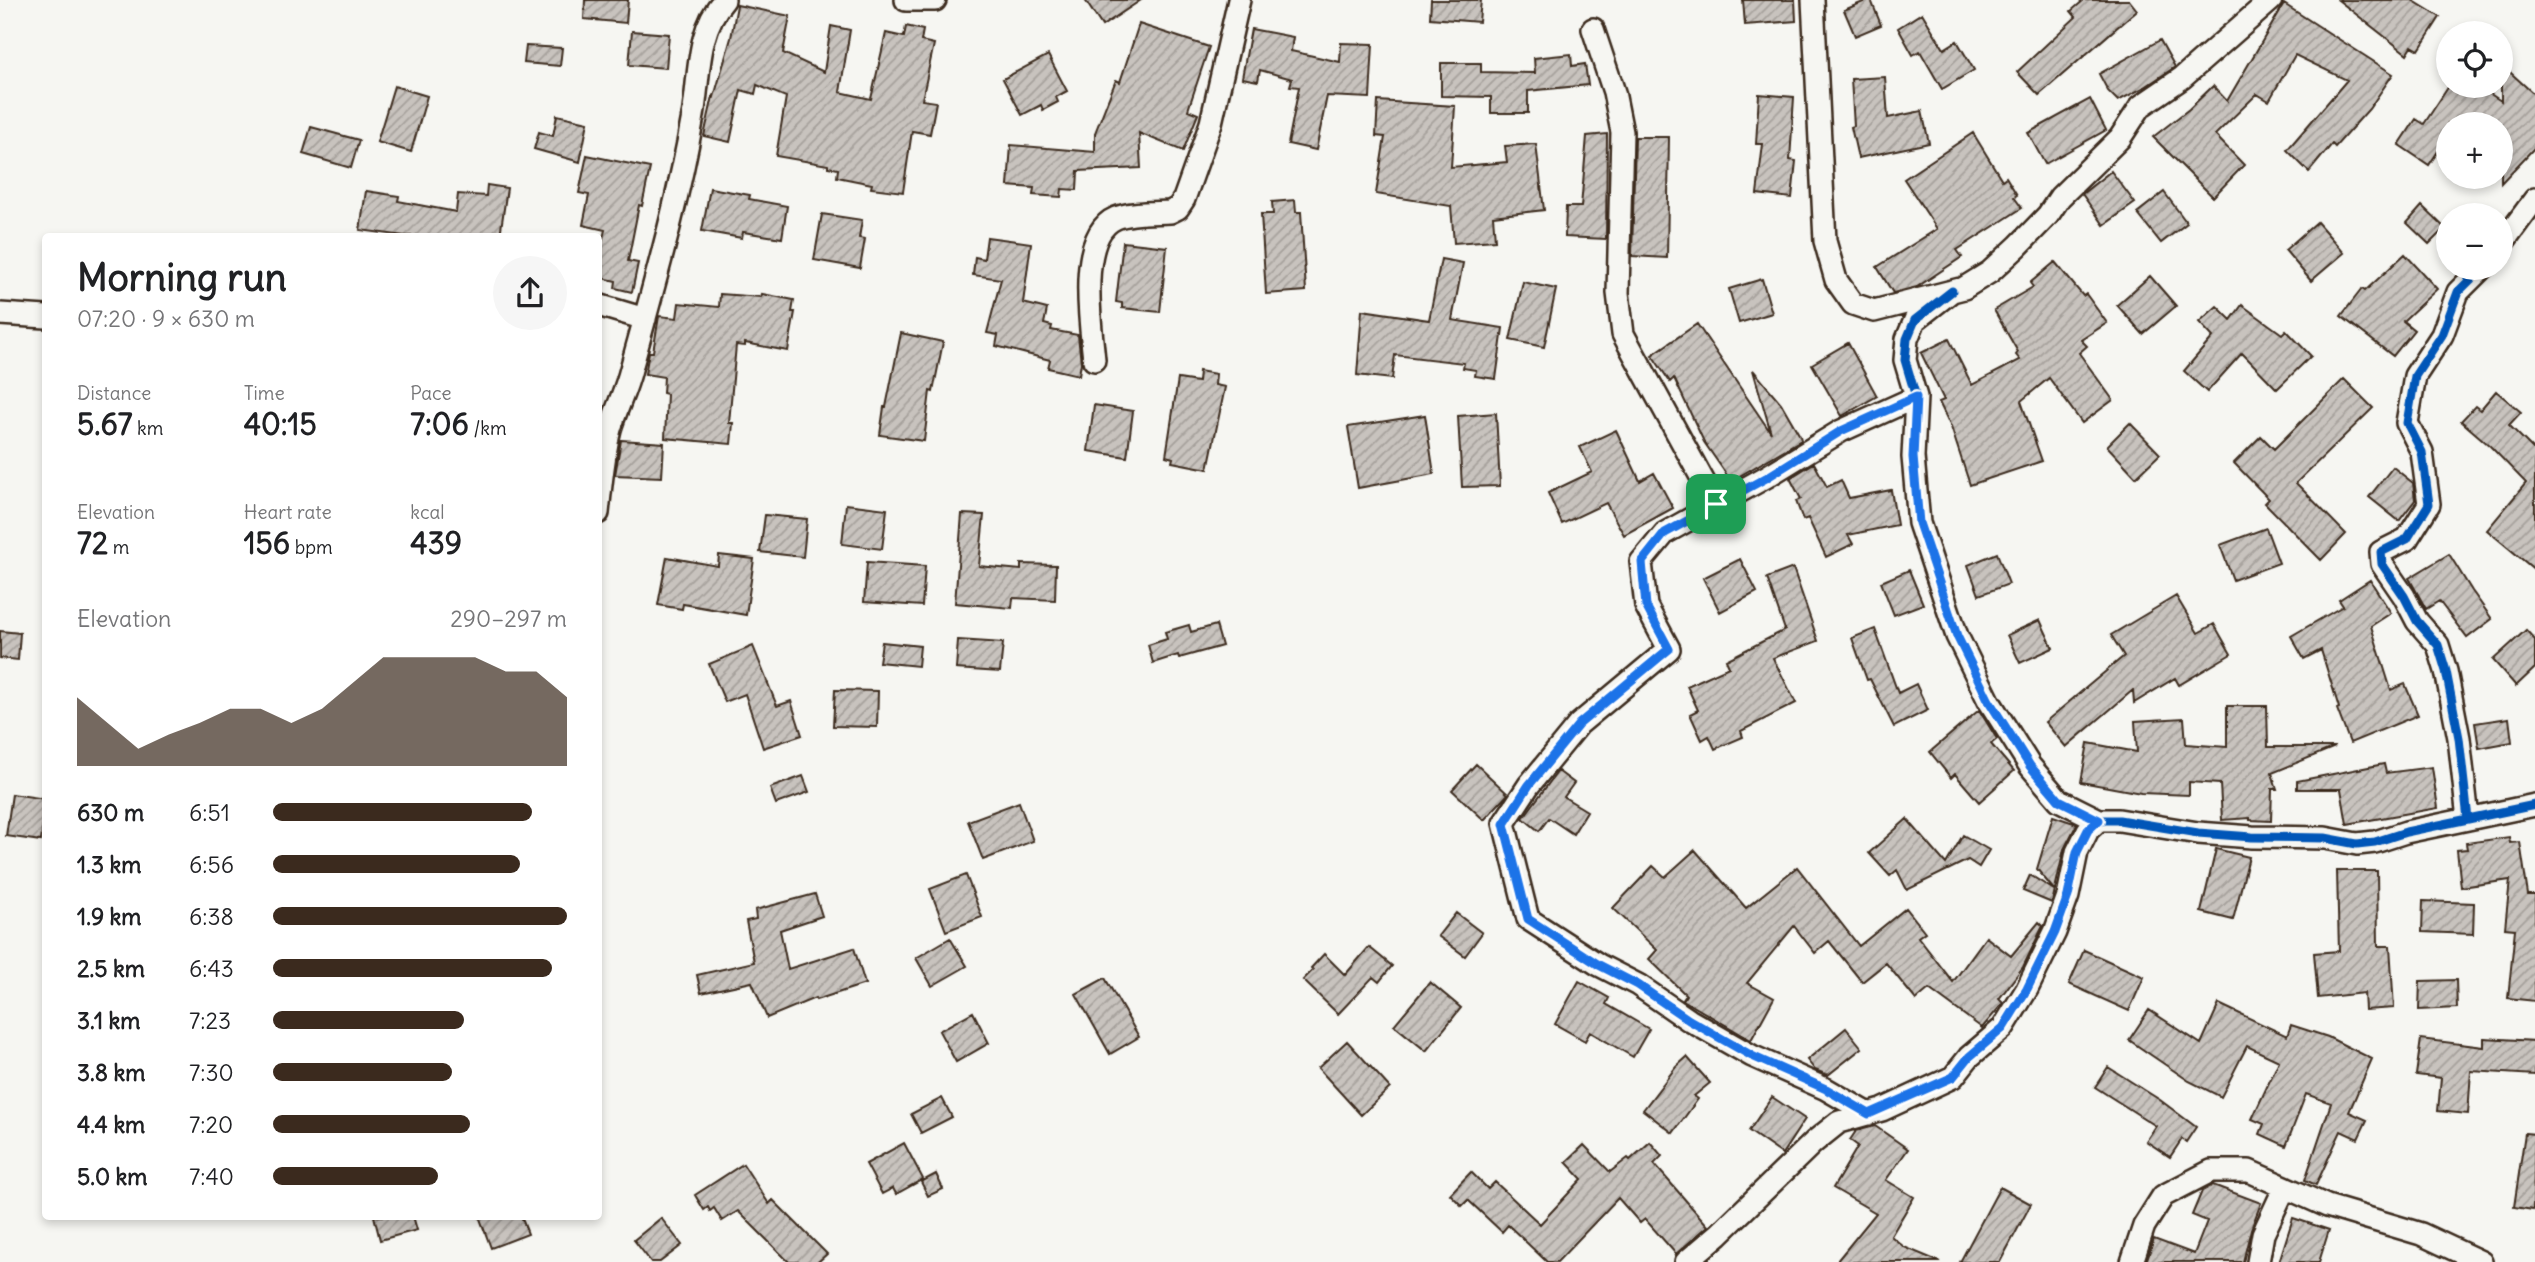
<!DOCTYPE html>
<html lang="en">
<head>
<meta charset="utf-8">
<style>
  :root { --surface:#fff; --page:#f6f6f6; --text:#202124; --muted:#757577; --accent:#3b2a1e }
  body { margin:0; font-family:Delius,sans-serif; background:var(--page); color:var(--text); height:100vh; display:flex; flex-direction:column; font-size:26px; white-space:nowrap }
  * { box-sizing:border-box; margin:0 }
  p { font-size:23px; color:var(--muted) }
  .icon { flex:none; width:38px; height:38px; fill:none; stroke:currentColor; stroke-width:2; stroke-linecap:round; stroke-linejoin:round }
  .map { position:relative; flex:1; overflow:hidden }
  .details { position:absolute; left:42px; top:233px; width:560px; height:987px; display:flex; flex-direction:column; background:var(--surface); border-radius:7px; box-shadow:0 4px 10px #0003 }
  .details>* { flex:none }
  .tools { position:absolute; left:2436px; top:21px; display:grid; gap:14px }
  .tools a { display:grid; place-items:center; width:77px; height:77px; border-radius:50%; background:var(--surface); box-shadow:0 4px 10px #0003; font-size:35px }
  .pin { position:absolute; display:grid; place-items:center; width:60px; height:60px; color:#fff; margin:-30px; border-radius:14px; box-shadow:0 4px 10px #0006 }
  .round { display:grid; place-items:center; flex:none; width:74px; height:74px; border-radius:37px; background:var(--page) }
  .headline { display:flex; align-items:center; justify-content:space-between; height:119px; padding:0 35px }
  h1 { font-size:38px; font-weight:800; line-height:52px }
  .metrics { display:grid; grid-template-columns:repeat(3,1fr); gap:10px; height:119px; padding:7px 35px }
  .metrics div { display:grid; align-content:center }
  .metrics b { font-size:30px; font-weight:800 }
  .metrics small { font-size:19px; font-weight:400 }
  .metrics p { font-size:19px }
  .chart { height:196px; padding:14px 35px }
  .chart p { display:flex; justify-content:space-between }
  .chart svg { width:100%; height:126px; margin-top:7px; fill:var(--accent); opacity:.7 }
  ul { padding:0 35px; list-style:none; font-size:23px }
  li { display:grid; grid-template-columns:112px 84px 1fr; align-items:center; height:52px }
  li i { height:18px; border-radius:9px; background:var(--accent) }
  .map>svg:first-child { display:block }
  .building { fill:url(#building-hatch); stroke:#3b2a1e; stroke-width:2 }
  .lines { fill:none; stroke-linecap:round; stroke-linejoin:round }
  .minor-casing { stroke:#3b2a1e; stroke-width:26 }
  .minor { stroke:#f6f6f2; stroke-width:21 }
  .cycleway-casing { stroke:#f6f6f2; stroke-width:13 }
  .cycleway { stroke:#0057b8; stroke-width:9 }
  .route-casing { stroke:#fff; stroke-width:14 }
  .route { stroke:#1a73e8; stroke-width:9 }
</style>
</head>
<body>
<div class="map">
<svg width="2535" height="1262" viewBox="0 0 2535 1262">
  <defs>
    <pattern id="building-hatch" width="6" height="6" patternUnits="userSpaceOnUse" patternTransform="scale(1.75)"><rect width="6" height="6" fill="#c8c3be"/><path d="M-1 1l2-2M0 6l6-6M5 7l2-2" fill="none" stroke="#a49f9a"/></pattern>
  </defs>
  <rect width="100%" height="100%" fill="#f6f6f2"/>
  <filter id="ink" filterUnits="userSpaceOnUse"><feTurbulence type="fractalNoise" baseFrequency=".0143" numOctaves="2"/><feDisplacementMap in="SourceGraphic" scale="14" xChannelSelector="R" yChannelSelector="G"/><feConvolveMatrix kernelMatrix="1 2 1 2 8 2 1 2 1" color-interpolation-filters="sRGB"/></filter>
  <g filter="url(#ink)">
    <path class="building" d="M585,0H628L626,23L584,19Z
      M1085,0H1141L1102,26Z
      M1431,0H1481L1479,22L1430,18Z
      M1743,0H1795L1796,21L1745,25Z
      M1868,0H1871L1881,25L1855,36L1844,10Z
      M2084,0H2129L2137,10L2039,95L2017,72L2076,17L2071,11Z
      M2338,0H2412L2440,17L2419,50L2412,46L2407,54Z
      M2284,4L2393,74L2369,109L2335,147L2332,144L2309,172L2287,150L2347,80L2295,55L2269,101L2257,94L2215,135L2244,165L2213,197L2153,137L2189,109L2213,86L2227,101Z
      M737,5L790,16L783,53L824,72L831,26L850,30L840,92L871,99L886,33L904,37L906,26L923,30L921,41L934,44L922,100L936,102L930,134L912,131L903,192L871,188L872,184L837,177L838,169L828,167V165L776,156L786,97L757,85L755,94L741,90L730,142L704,136L713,96L714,97L731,38Z
      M1922,13L1944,49L1957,41L1974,70L1942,89L1920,51L1913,55L1898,28Z
      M1139,24L1209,47L1188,110L1198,114L1183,151L1139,133L1141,168L1078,171L1077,190L1062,189L1061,197L1033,195L1034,188L1008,186L1011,145L1095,152V133L1116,80L1120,82Z
      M1251,29L1293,37L1291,51L1340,62L1341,43L1373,44L1370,98L1327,96L1316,150L1288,144L1299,87L1290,86L1292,79L1260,70L1258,81L1242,78Z
      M632,31L669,34L666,68L629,65Z
      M2160,40L2175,67L2145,87L2118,101L2108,91L2099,74Z
      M526,46L562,48L560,66L524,63Z
      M1571,54L1572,66L1585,64L1588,85L1528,91V113H1491V97L1441,96V63H1481V72L1535,73L1534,58Z
      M1048,55L1067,91L1056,97L1058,102L1043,110L1041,105L1022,115L1003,79Z
      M2501,64L2535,95V147L2501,183V124H2448V136L2429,165L2399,145L2416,119L2424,124L2449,86H2478L2501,101Z
      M1885,77L1888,118L1922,111L1929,143L1858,158L1851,127L1854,126L1851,79Z
      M394,86L427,96L411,152L377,142Z
      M1759,94L1794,97L1790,160L1796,161L1792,198L1757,194L1763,144H1756Z
      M2090,99L2106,130L2045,164L2028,133Z
      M1378,101L1455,106L1451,167L1507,162L1505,146L1536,144L1544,210L1493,216L1495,240L1454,243L1451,206L1376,194L1385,137L1376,136Z
      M557,115L588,122L580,162L534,149L539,132L553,136Z
      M311,127L359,140L351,168L303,154Z
      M1973,133L2002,180L2006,177L2017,195L2014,197L2022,208L1957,250L1962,257L1917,287L1893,293L1877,267L1937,229L1904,179Z
      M1607,134L1606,239L1565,237L1566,207H1581L1587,136Z
      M1635,137H1669L1667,258L1632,256Z
      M587,155L650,168L642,206L639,205L628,261L638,263L632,292L615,288L616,281L598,277V258L605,230L583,225L589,195L579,193Z
      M2111,171L2135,203L2104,225L2082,194Z
      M487,185L507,188L500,236H404L360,230L366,191L399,196L398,201L456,212L458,194L486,196Z
      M710,188L750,195L749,199L787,206L782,238L743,232L742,238L702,231Z
      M2164,192L2187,223L2161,243L2137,213Z
      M1295,200L1296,212H1301L1306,291L1266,294L1261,214H1273L1272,202Z
      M2422,206L2445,228L2429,244L2407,223Z
      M822,214L862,220L859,238L865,239L860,268L814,260Z
      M2317,222L2344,253L2311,281L2285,250Z
      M987,237L1031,243L1023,303L1047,309L1044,324L1052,326L1051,330L1078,335L1081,363L1079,375L1048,368L1050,360L996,346L998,335L987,333L1001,279L973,275L975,257L984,259Z
      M1123,242L1167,247L1160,312L1122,308V303L1116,302Z
      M2405,254L2437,289L2403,321L2414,330L2393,356L2341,316L2362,289L2365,291Z
      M1441,259L1463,263L1452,320L1503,328L1496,379L1475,376L1476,370L1463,368L1464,363L1395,355L1392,379L1357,375L1362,310L1429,320Z
      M2055,262L2083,296L2086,294L2107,323L2081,340L2087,346L2079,353L2113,400L2082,423L2049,378L2021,401L2042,461L1970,485L1951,427L1939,402L1944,400L1921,353L1949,339L1972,385L2020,360L2016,355L2018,352L1994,310L2033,287L2030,283Z
      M2150,276L2176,306L2143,334L2117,305Z
      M1762,279L1772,313L1739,323L1729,289Z
      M1523,282L1556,289L1544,347L1510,340Z
      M720,294L761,297L762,294L794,300L792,312H795L788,351L745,343V346L736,345L729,423H733L731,444L665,438L667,394L663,393L664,377L645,374L649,352H653L659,316L677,318L679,303L719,307Z
      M2242,305L2282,334L2286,330L2311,356L2277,389L2242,353L2207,392L2184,371L2213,337L2199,322L2217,306L2231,320Z
      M1697,324L1771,433L1753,370L1781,403L1800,436L1801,440L1731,481L1704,442L1674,378L1670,382L1652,355Z
      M901,333L943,342L933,392L930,391L924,441L880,435L884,407H886Z
      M1848,343L1877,396L1842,416L1812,364Z
      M1199,371L1216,374L1215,385L1225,387L1208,469L1172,462L1173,458L1166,456L1178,379L1198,382Z
      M2344,379L2373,408L2296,483L2346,534L2321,560L2265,503L2269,499L2234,463L2261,436L2274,449Z
      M2496,391L2521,412L2509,425L2535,451V570L2487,530L2526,483L2490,446L2461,421L2475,406L2480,410Z
      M1094,405L1133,411L1127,457L1088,451Z
      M1496,413L1500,486L1462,487L1458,416Z
      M1425,415L1434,474L1358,488L1348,427Z
      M2130,423L2160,454L2136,477L2107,446Z
      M1616,430L1640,481L1654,473L1673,508L1624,535L1606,503L1562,524L1548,493L1592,472L1580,447Z
      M621,440L664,443L662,477L615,475Z
      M1814,463L1827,487L1841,480L1849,498L1891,490L1897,525L1848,535L1853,544L1826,557L1808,518L1803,520L1796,501L1801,499L1790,478Z
      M2393,467L2413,483L2415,500L2399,521L2369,497Z
      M846,504L887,509L882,549L842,544Z
      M962,514L984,515L979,566L1021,570V564L1056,565L1055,600L1013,598L1012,608L955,603Z
      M765,515L807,519L803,557L760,552Z
      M2266,528L2279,563L2233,580L2220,545Z
      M1997,553L2009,584L1979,595L1968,565Z
      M2449,554L2472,591L2492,619L2467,638L2439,601L2426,609L2409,578Z
      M719,555L754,559L746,615L683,604L682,609L658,605L667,557L718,566Z
      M1740,559L1757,592L1720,612L1703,578Z
      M867,562L925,566L922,606L864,602Z
      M1793,568L1818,641L1773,658L1796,703L1741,731L1743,737L1715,749L1709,736L1702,740L1690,714L1698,710L1687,686L1729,667L1726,660L1785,630L1767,578Z
      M1909,570L1923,604L1894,615L1881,582Z
      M2370,580L2391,613L2371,626L2391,690L2405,684L2418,715L2350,743L2337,709L2339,708L2321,650L2304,659L2291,636L2343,606L2339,600Z
      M2176,596L2198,633L2214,624L2231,654L2179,685L2175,678L2134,703L2133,690L2066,747L2045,722L2124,656L2111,635Z
      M2040,620L2053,648L2020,663L2007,635Z
      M1189,625L1191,632L1216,625L1222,646L1179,658L1178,655L1153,663L1148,645L1167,639L1165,632Z
      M1875,629L1898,693L1916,684L1928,710L1894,727L1870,679L1867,680L1852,638Z
      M2526,630L2535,640V668L2516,686L2493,660Z
      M0,631L20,633L18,660L0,658Z
      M958,640L1003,643L1000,672L956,669Z
      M882,642L920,646L918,666L879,662Z
      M753,646L777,706L791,701L802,735L763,748L745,694L725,702L709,664Z
      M835,690L878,691L877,727L833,726Z
      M2227,706H2267L2268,747H2335L2272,773L2277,789H2272L2271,821L2250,820V818L2222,820L2220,784L2189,782V795L2141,793L2081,782L2088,743L2137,752L2135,721L2184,718L2186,744L2227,747Z
      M1979,710L1997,739L1991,744L2014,771L1979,802L1955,774L1951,778L1930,752Z
      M2509,718L2512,742L2479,748L2475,723Z
      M1476,764L1508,794L1484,820L1452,790Z
      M2384,764L2386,773L2432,767L2438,808L2347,824L2341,789H2297V781Z
      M1558,771L1574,783L1564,797L1587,811L1573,834L1549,818L1539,831L1523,818Z
      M803,776L809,792L776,804L770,788Z
      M12,794L46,799L41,841L6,836Z
      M1019,802L1033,841L983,860L968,821Z
      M2053,816L2077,824L2064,849L2052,903L2023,891L2030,875L2054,890L2037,869Z
      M1907,819L1946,864L1963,835L1989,850L1979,867L1968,860L1907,890L1897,870L1890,876L1869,853Z
      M2509,837L2510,843L2520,842L2528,895H2535V1001L2508,998L2515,929L2505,928L2510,880L2461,887L2457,850L2467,849L2466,843Z
      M2216,849L2249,857L2233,920L2201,912Z
      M1695,850L1746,908L1797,867L1859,946L1906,908L1925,932L1918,937L1953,982L1986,937L2011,956L2039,922L2043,926L2023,967L1999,999L2003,1003L1982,1028L1929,989L1916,1000L1886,963L1862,982L1829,941L1815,953L1794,926L1747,983L1774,998L1751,1040L1683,1000L1686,995L1649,959L1657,950L1613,908L1653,866L1665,877Z
      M2337,871H2377L2378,946H2390L2394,1008L2365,1010L2364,993L2318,998L2314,953L2339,951Z
      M966,875L982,917L946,931L930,889Z
      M815,894L822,916L780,930L788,969L854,948L865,984L816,1000L815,998L767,1018L752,982L701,993L697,975L754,962L746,921L756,919L755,910Z
      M2423,901L2474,903L2473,934L2422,932Z
      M1456,913L1482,933L1465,956L1438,936Z
      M950,938L967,966L932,986L916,958Z
      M1369,947L1392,966L1379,982L1373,977L1338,1014L1303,980L1313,970L1311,968L1324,954L1345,975Z
      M2084,950L2144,977L2129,1011L2069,984Z
      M1105,978L1139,1037L1110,1054L1076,994Z
      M2456,980L2457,1008L2419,1010L2420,981Z
      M1579,981L1609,998L1606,1004L1649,1029L1633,1057L1590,1032L1585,1041L1555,1024Z
      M1430,982L1461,1008L1426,1051L1394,1025Z
      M2219,1004L2287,1036L2291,1025L2328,1037L2372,1059L2349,1112L2367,1120L2358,1139L2341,1131L2316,1185L2305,1180L2331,1103L2306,1094L2286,1146L2260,1134L2264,1124L2252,1119L2279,1061L2247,1046L2221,1097L2189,1081L2129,1040L2149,1010L2201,1044Z
      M973,1012L989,1043L956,1062L939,1031Z
      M1846,1028L1862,1048L1828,1075L1815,1070L1807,1060Z
      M2484,1038L2535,1041V1075L2471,1071L2468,1114L2438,1111L2441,1078L2416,1075L2421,1039L2484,1047Z
      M1347,1041L1390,1088L1361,1115L1318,1068Z
      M1687,1057L1710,1083L1694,1096L1698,1099L1673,1133L1643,1110L1676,1067Z
      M2108,1067L2160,1100L2196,1127L2186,1142L2182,1139L2170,1157L2146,1141L2156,1126L2095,1087Z
      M1772,1097L1805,1119L1782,1154L1749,1131Z
      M942,1098L952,1117L921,1133L911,1114Z
      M1875,1126L1908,1149L1886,1180L1914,1197L1891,1236L1904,1247L1940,1262H1836L1876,1213L1833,1188L1858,1146L1850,1140L1856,1131Z
      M2525,1133L2535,1134L2533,1210L2514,1207Z
      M1650,1142L1662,1156L1654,1164L1708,1226L1676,1254L1645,1219L1640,1223L1618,1198L1557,1262H1547L1508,1225L1502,1232L1468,1200L1462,1206L1450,1194L1471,1172L1488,1189L1495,1182L1540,1224L1582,1179L1566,1162L1584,1145L1610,1172L1628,1158L1630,1160Z
      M904,1143L923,1179L896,1194L893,1188L882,1194L866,1164Z
      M743,1164L769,1204L773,1200L827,1254L818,1262H789L738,1211L722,1221L714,1208L710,1211L708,1207L704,1210L695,1195Z
      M936,1174L943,1189L928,1196L921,1182Z
      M2213,1185L2261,1203L2251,1229L2243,1262H2146L2154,1239L2194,1254L2207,1221L2192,1215L2202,1191Z
      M2000,1187L2031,1204L2000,1262H1960Z
      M374,1216H413L417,1230L380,1240Z
      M479,1216H521L528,1234L491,1248Z
      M661,1218L682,1245L660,1262H651L634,1240Z
      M2293,1218L2329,1230L2319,1262H2279Z"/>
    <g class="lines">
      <g class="minor-casing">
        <path id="minor" d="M906,0H935
          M1813,0L1825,241L1836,280L1853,304L1874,311L1964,288L1990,272L2018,246L2048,215L2060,197L2120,138L2141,106L2182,78L2271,0
          M1593,29L1614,92L1622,132L1618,293L1623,334L1716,504
          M2501,245L2535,199
          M1952,291L1915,320L1907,339L1905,360L1916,397L1913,457L1919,523L1957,636L1989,701L2030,766L2059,800L2099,820H2119L2198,833L2252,837L2325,838L2357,844L2375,842L2406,832L2535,805
          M598,305L645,319
          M0,314L46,317
          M1094,360C1091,326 1076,235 1116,218C1131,212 1153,213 1170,212L1178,208L1184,199L1211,123L1239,0
          M598,513C601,485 603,457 610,429C616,409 626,390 631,369C654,285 678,202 693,116C700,76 696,31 724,0
          M2468,819L2459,738L2446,671L2438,645L2417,621L2404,596L2382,564L2381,552L2407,539L2429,504L2422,452L2407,423L2415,376L2442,335L2458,292L2482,268
          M1869,1114L1826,1089L1752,1056L1689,1020L1638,985L1599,965L1528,919L1504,823L1529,785L1579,724L1669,649L1646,606L1641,562L1665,533L1766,477L1841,431L1916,397
          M1686,1262L1719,1234L1814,1142L1839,1122L1882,1110L1953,1077L1969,1057L2003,1028L2027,989L2055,932L2068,896L2077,852L2088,830L2099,820
          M2132,1262L2144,1226L2163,1196L2211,1171H2249L2327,1206L2421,1234L2481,1262
          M2258,1262L2263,1234L2285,1187"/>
      </g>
      <use href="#minor" class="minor"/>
      <g class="cycleway-casing">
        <path id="cycleway" d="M1952,291L1915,320L1907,339L1905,360L1916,397L1913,457L1919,523L1957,636L1989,701L2030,766L2059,800L2099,820H2119L2198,833L2252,837L2325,838L2357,844L2375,842L2406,832L2535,805
          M2468,819L2459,738L2446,671L2438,645L2417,621L2404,596L2382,564L2381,552L2407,539L2429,504L2422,452L2407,423L2415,376L2442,335L2458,292L2482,268
          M1869,1114L1826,1089L1752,1056L1689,1020L1638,985L1599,965L1528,919L1504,823L1529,785L1579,724L1669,649L1646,606L1641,562L1665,533L1766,477L1841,431L1916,397"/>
      </g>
      <use href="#cycleway" class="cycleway"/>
    </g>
  </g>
  <g class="lines" filter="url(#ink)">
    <g class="route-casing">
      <path id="route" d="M1916,397L1913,457L1919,523L1957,636L1989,701L2030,766L2059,800L2099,820L2088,830L2077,852L2068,896L2055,932L2027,989L2003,1028L1969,1057L1953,1077L1869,1114L1826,1089L1752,1056L1689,1020L1638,985L1599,965L1528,919L1504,824L1529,785L1579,724L1669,649L1646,606L1642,562L1665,533L1766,478L1841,431Z"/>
    </g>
    <use href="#route" class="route"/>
  </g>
</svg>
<div class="tools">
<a><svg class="icon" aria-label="locate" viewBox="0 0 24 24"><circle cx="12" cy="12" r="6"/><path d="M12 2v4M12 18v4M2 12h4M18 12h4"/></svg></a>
<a>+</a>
<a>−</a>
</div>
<div class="pin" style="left:1716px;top:504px;background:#1e9e55"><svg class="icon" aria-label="arrive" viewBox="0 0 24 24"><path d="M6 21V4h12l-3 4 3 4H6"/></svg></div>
<section class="details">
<div class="headline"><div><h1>Morning run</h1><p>07:20 · 9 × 630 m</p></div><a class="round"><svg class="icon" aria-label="share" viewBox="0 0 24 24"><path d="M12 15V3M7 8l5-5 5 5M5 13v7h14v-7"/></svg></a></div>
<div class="metrics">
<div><p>Distance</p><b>5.67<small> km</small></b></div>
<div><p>Time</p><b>40:15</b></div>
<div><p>Pace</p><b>7:06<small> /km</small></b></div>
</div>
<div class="metrics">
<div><p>Elevation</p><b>72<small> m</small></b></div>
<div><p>Heart rate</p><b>156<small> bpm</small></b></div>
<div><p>kcal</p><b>439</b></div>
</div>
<div class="chart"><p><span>Elevation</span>290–297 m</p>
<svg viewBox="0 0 160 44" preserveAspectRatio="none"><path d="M0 44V20L10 29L20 38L30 33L40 29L50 24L60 24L70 29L80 24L90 15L100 6L110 6L120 6L130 6L140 11L150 11L160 20V44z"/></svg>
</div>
<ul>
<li><b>630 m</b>6:51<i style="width:88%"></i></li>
<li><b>1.3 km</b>6:56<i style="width:84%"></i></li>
<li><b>1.9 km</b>6:38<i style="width:100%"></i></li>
<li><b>2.5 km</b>6:43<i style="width:95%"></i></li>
<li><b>3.1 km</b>7:23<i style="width:65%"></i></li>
<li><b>3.8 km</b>7:30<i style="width:61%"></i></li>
<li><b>4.4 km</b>7:20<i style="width:67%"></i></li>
<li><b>5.0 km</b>7:40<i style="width:56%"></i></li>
</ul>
</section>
</div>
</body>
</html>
